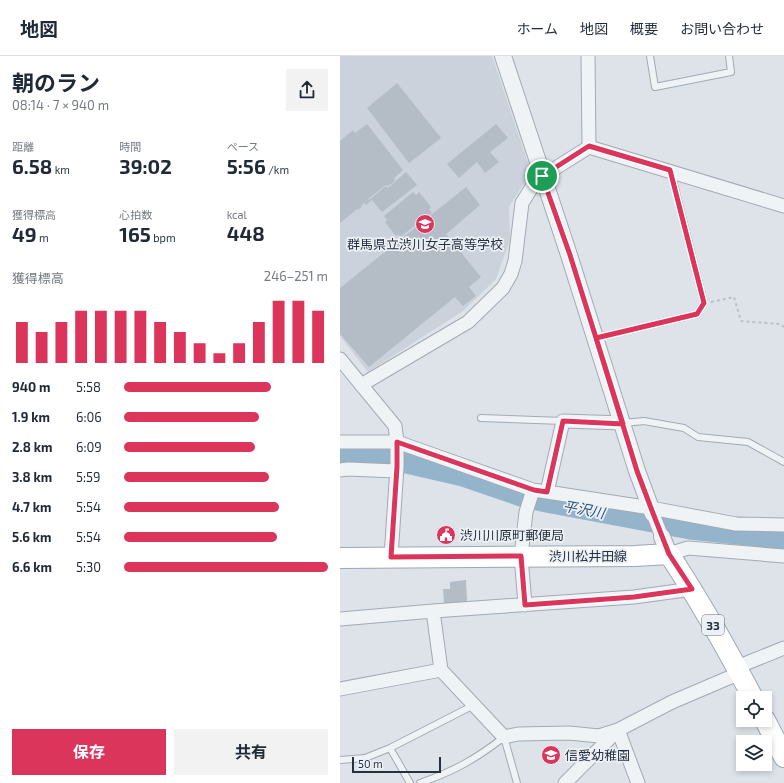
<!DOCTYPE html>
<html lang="ja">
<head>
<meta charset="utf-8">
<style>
  :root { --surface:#fff; --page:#f2f2f3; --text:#1f2937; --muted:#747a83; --line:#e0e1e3; --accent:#db355c }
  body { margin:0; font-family:"Exo 2","Noto Sans JP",sans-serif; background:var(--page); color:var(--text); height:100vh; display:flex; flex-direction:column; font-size:15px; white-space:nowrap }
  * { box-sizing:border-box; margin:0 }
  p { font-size:13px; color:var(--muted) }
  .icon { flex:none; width:22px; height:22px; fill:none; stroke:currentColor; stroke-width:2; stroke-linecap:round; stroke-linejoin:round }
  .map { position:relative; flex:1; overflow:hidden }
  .sheet { display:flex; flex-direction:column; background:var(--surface); width:340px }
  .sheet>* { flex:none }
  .fabs { position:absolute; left:396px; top:635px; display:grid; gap:8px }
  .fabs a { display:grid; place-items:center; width:36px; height:36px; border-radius:0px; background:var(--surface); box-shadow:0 2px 6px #0003; font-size:20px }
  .scale { position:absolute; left:12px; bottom:10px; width:89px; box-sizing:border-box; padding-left:4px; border:2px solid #253141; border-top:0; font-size:11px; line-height:14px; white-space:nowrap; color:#253141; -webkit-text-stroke:3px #edf1f6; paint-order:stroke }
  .pin { position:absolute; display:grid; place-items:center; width:34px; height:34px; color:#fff; margin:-17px; border:2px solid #fff; border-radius:50%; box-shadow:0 1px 4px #0007 }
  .round { display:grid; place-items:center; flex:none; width:42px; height:42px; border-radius:0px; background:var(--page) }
  .head { display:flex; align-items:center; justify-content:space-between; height:68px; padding:0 12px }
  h1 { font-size:22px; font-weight:700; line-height:30px }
  .figures { display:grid; grid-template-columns:repeat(3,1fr); gap:6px; height:68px; padding:4px 12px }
  .figures div { display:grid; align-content:center }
  .figures b { font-size:20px; font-weight:700 }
  .figures small { font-size:11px; font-weight:400 }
  .figures p { font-size:11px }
  .chart { height:112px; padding:8px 12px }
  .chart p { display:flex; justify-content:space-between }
  .chart svg { width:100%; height:72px; margin-top:4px; stroke:var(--accent); stroke-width:6 }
  .action { display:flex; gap:8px; margin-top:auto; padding:8px 12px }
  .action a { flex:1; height:46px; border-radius:0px; background:var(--accent); color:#fff; font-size:16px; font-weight:700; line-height:46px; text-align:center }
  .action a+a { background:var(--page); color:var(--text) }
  ul { padding:0 12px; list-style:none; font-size:13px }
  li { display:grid; grid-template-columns:64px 48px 1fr; align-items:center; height:30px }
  li i { height:10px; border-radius:5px; background:var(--accent) }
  header { display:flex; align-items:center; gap:24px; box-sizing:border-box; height:56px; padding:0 20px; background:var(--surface); border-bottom:1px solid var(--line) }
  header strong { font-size:19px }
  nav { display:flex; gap:22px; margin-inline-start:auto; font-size:14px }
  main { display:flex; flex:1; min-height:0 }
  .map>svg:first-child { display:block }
  .built { fill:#cbd2db }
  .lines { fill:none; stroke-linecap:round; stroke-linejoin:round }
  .river { stroke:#94b4cc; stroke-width:21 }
  .building { fill:#b4bcc6 }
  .service-casing { stroke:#a2aab3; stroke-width:8 }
  .minor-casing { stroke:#a2aab3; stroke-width:15 }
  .tertiary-casing { stroke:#a2aab3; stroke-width:18 }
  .primary-casing { stroke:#9ba8b5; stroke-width:22 }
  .path { stroke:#bbc1c7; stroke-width:2; stroke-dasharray:3 3; stroke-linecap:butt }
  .service { stroke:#f0f3f6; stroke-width:6 }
  .minor { stroke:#f0f3f6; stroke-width:13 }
  .tertiary { stroke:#f0f3f6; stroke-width:16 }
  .primary { stroke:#fff; stroke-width:20 }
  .route-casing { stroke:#fff; stroke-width:8 }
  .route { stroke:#db355c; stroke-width:5 }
  .labels { text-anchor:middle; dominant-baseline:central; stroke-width:3.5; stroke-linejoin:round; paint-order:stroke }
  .shield { fill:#edf1f6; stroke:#616b77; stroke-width:1 }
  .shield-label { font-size:12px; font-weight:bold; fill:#253141 }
  .poi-label { font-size:13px; fill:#253141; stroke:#edf1f6; text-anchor:start }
  .street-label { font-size:13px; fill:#253141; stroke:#edf1f6 }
  .water-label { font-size:14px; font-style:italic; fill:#2b5478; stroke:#edf1f6 }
</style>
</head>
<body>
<header>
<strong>地図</strong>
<nav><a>ホーム</a><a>地図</a><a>概要</a><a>お問い合わせ</a></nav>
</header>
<main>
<section class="sheet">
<div class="head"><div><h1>朝のラン</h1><p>08:14 · 7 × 940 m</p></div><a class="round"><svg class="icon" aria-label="share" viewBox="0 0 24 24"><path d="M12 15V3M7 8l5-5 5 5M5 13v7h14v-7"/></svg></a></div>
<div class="figures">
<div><p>距離</p><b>6.58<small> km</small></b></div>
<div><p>時間</p><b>39:02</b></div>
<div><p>ペース</p><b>5:56<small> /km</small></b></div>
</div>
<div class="figures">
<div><p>獲得標高</p><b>49<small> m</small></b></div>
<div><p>心拍数</p><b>165<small> bpm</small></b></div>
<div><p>kcal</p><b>448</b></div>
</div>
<div class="chart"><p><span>獲得標高</span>246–251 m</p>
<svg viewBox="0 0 160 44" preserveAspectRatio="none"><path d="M5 44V19M15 44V25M25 44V19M35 44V12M45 44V12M55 44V12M65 44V12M75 44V19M85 44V25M95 44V32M105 44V38M115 44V32M125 44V19M135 44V6M145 44V6M155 44V12"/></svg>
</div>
<ul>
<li><b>940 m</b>5:58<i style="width:72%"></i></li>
<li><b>1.9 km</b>6:06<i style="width:66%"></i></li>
<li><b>2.8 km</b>6:09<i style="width:64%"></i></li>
<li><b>3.8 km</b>5:59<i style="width:71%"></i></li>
<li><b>4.7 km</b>5:54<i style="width:76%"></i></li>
<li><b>5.6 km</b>5:54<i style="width:75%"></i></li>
<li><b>6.6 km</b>5:30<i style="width:100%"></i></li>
</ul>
<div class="action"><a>保存</a><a>共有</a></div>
</section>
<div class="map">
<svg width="444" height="727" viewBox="0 0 444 727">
  <rect width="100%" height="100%" fill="#dde3e9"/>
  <path class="built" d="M0,0H152L191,116L169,151L170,184L156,223L123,255L28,316L0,280Z"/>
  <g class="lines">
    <path class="river" d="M0,401L36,400L123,420L181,440L206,446L350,473L444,483"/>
  </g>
  <path class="building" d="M57,27L101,82L69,107L27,52Z
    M27,68L63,114L54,122L55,125L48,130L46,129L28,143L29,144L46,130L48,132L66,116L77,129L42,156L32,144L26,149L24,147L21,150L22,151L18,154L17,153L0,167V85L13,74L15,77Z
    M156,68L168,82L150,96L159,106L145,117L137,106L119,122L107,108Z
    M126,131L140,149L106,178L141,221L129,231L136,240L123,250L115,241L29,311L0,278V232Z
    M73,136L76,139L79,136L91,151L89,153L92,157L60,181L58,178L56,180L45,166L47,164L44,160Z
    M126,524L127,546L104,547L103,533H110V526Z"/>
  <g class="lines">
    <g class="service-casing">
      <path id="service" d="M310,0L315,31L391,16L389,0
        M256,282L357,258L364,247L331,116
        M141,362L223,365
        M283,367L304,365L344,372L358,381L408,386L444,406
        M50,692L70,727
        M0,704L25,702L50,692L134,649
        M80,727C114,715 136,703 164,681L177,727"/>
    </g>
    <g class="minor-casing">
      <path id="minor" d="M248,0L249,91
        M0,303L55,370L57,386V411L51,501
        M21,329L128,266L163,232L171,218L175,205L182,147L192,131L203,120L249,91L444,150
        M0,386H57L193,434L207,436L311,452L396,468L444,469
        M0,414L8,413L56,415
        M207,436L223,365L283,367
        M313,458L322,481
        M329,498L348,492L444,500
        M185,549L181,500L186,456L193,434
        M93,555L101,614L164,681L178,678L229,677L259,680L278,674L298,727
        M0,563L93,555L294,541L352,533
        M397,611L444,592
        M0,633L101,614
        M225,727L278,674L332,646L400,617"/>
    </g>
    <g class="tertiary-casing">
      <path id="tertiary" d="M163,0L229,199L297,415L313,458
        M322,481L329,498"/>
    </g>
    <g class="primary-casing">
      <path id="primary" d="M0,502L295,500L329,498C360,545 387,593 413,642
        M425,664L444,701"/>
    </g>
    <path class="path" d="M371,246L394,241L401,265L439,268L444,271"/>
    <use href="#service" class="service"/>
    <use href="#minor" class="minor"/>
    <use href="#tertiary" class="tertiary"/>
    <use href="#primary" class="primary"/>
  </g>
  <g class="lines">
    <g class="route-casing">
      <path id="route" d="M202,120L230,199L283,368L223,365L207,436L194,434L57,386V411L51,501L181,500L185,549L294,541L352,533L329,498L311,452L297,415L256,282L357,258L364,247L330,114L249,90L202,120"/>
    </g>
    <use href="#route" class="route"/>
  </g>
  <defs>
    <g id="school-disc" transform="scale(1)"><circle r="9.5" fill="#db355c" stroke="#edf1f6"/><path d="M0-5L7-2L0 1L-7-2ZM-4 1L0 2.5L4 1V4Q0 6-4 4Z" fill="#fff"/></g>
    <g id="civic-disc" transform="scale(1)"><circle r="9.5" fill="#db355c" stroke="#edf1f6"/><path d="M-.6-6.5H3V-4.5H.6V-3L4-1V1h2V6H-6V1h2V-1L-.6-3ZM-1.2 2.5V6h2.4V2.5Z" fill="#fff"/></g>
  </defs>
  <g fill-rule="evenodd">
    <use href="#school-disc" x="85" y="168"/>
    <use href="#civic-disc" x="106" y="479"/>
    <use href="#school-disc" x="211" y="699"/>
  </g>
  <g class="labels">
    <rect class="shield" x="362" y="559" width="22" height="20" rx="3"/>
    <g class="shield-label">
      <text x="373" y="569">33</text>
    </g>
    <g class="poi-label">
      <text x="85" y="188" text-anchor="middle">群馬県立渋川女子高等学校</text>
      <text x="120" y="479">渋川川原町郵便局</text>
      <text x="225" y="699">信愛幼稚園</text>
    </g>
    <g class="street-label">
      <text x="248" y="500">渋川松井田線</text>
    </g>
    <g class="water-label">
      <text transform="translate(244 453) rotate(11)">平沢川</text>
    </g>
  </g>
</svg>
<div class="fabs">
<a><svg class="icon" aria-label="locate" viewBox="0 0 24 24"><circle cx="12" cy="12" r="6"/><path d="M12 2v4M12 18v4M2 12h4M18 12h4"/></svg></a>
<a><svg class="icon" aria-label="layers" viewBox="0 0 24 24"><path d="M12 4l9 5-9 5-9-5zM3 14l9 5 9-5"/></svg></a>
</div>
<div class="scale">50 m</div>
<div class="pin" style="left:202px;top:120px;background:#1e9e55"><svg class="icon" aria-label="arrive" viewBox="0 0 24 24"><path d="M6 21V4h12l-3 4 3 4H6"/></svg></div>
</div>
</main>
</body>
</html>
